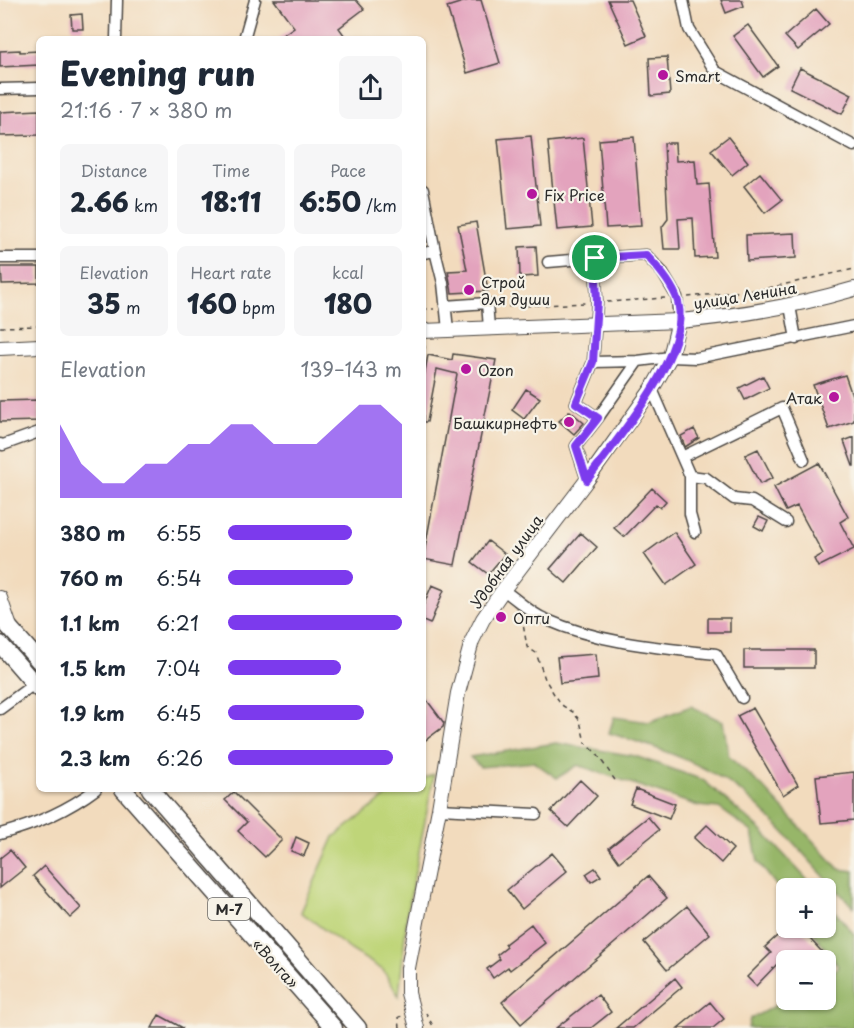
<!DOCTYPE html>
<html lang="en">
<head>
<meta charset="utf-8">
<style>
  :root { --surface:#fff; --page:#f6f6f7; --text:#1f2937; --muted:#747a83; --accent:#7c3aed }
  body { margin:0; font-family:"Playpen Sans",sans-serif; background:var(--page); color:var(--text); height:100vh; display:flex; flex-direction:column; font-size:22px; white-space:nowrap }
  * { box-sizing:border-box; margin:0 }
  p { font-size:20px; color:var(--muted) }
  .icon { flex:none; width:33px; height:33px; fill:none; stroke:currentColor; stroke-width:2; stroke-linecap:round; stroke-linejoin:round }
  .map { position:relative; flex:1; overflow:hidden }
  .panel { position:absolute; left:36px; top:36px; width:390px; height:756px; display:flex; flex-direction:column; background:var(--surface); border-radius:9px; box-shadow:0 2px 4px #0004 }
  .panel>* { flex:none }
  .buttons { position:absolute; left:776px; top:878px; display:grid; gap:12px }
  .buttons a { display:grid; place-items:center; width:60px; height:60px; border-radius:9px; background:var(--surface); box-shadow:0 2px 4px #0004; font-size:30px }
  .pin { position:absolute; display:grid; place-items:center; width:51px; height:51px; color:#fff; margin:-26px; border:3px solid #fff; border-radius:50%; box-shadow:0 2px 6px #0007 }
  .round { display:grid; place-items:center; flex:none; width:63px; height:63px; border-radius:9px; background:var(--page) }
  .head { display:flex; align-items:center; justify-content:space-between; height:102px; padding:0 24px }
  h1 { font-size:33px; font-weight:800; line-height:45px }
  .stats { display:grid; grid-template-columns:repeat(3,1fr); gap:9px; height:102px; padding:6px 24px }
  .stats div { display:grid; align-content:center; border-radius:9px; background:var(--page); text-align:center }
  .stats b { font-size:26px; font-weight:800 }
  .stats small { font-size:16px; font-weight:400 }
  .stats p { font-size:16px }
  .chart { height:168px; padding:12px 24px }
  .chart p { display:flex; justify-content:space-between }
  .chart svg { width:100%; height:108px; margin-top:6px; fill:var(--accent); opacity:.7 }
  ul { padding:0 24px; list-style:none; font-size:20px }
  li { display:grid; grid-template-columns:96px 72px 1fr; align-items:center; height:45px }
  li i { height:15px; border-radius:8px; background:var(--accent) }
  .map>svg:first-child { display:block }
  .green { fill:#bfd579; stroke:#758052; stroke-width:1.5 }
  .forest { fill:#97b669; stroke:#61704a; stroke-width:1.5 }
  .building { fill:#e3a3bd }
  .lines { fill:none; stroke-linecap:round; stroke-linejoin:round }
  .minor-casing { stroke:#494541; stroke-width:13 }
  .major-casing { stroke:#494541; stroke-width:16 }
  .highway-casing { stroke:#494541; stroke-width:19 }
  .path { stroke:#494541; stroke-width:1.5; stroke-dasharray:4.5 4.5; stroke-linecap:butt }
  .minor { stroke:#fff; stroke-width:10 }
  .major { stroke:#fff; stroke-width:14 }
  .highway { stroke:#fff; stroke-width:16 }
  .route-casing { stroke:#fff; stroke-width:12 }
  .route { stroke:#7c3aed; stroke-width:8 }
  .poi-dot { fill:#b5179e; stroke:#f7f3e8; stroke-width:2 }
  .labels { text-anchor:middle; dominant-baseline:central; stroke-width:4.5; stroke-linejoin:round; paint-order:stroke }
  .shield { fill:#f7f3e8; stroke:#686764; stroke-width:1.5 }
  .shield-label { font-size:14px; font-weight:bold; fill:#2b2b2b }
  .poi-label { font-size:15px; fill:#2b2b2b; stroke:#f7f3e8; text-anchor:start }
  .street-label { font-size:15px; fill:#2b2b2b; stroke:#f7f3e8 }
</style>
</head>
<body>
<div class="map">
<svg width="854" height="1028" viewBox="0 0 854 1028">
  <rect width="100%" height="100%" fill="#f7f3e8"/>
  <filter id="ink" filterUnits="userSpaceOnUse"><feTurbulence type="fractalNoise" baseFrequency=".0167" numOctaves="2"/><feDisplacementMap in="SourceGraphic" scale="12" xChannelSelector="R" yChannelSelector="G"/><feConvolveMatrix kernelMatrix="1 2 1 2 8 2 1 2 1" color-interpolation-filters="sRGB"/></filter>
  <filter id="wash" filterUnits="userSpaceOnUse"><feTurbulence type="fractalNoise" baseFrequency=".008" numOctaves="4" result="noise"/><feDisplacementMap in="SourceGraphic" scale="24" xChannelSelector="R" yChannelSelector="G"/><feGaussianBlur stdDeviation="1.35" result="paint"/><feColorMatrix in="noise" values="0 0 0 0 0 0 0 0 0 0 0 0 0 0 0 0 0 1.4 0 .05"/><feComposite in="paint" operator="in"/></filter>
  <g filter="url(#wash)">
    <rect width="100%" height="100%" fill="#f2dbbd"/>
    <path class="green" d="M434,774L407,914L399,996L383,970L351,950L301,912L334,837L387,796L402,789H423V779Z"/>
    <path class="forest" d="M691,706L723,722L729,757L763,787L839,869L854,871V907C819,874 789,834 752,801C712,765 659,748 609,733L614,717L649,722Z
      M556,743L635,756L703,780L761,830L815,888H786V898L758,862L752,832L719,808L698,806L578,765L557,778L534,762L480,767L470,757Z
      M825,900L854,934V1028H748L750,1019L788,999H825V978L839,967L809,927H825Z"/>
    <g id="blocks">
      <path class="building" d="M274,0H356L364,9L339,28L347,39H277L294,27Z
        M469,0H481L500,63L467,73L447,7Z
        M608,0H630L646,36L628,44Z
        M721,0H742L744,6L726,13Z
        M816,9L829,24L798,50L785,36Z
        M82,14L83,29H72L71,15Z
        M748,25L778,66L763,77L733,36Z
        M20,50V52L39,51V65L0,67V51Z
        M667,57L670,94L651,96L649,58Z
        M800,68L852,94L842,114L790,88Z
        M39,110V135L0,136V112Z
        M531,136L540,226L507,229L498,139Z
        M634,137L641,226L606,228L599,140Z
        M728,137L748,162L732,175L711,150Z
        M583,138L592,227L557,230L548,142Z
        M664,143H675L676,161L695,160L697,185L709,184L715,257L695,258L693,218L678,219L680,249H664L662,227L668,219Z
        M760,173L782,200L765,213L744,186Z
        M476,222L488,291L452,293L448,271L467,270L458,225Z
        M795,233L796,258L747,261L746,235Z
        M536,246L538,276L520,277L519,247Z
        M1,267H39V283L2,284Z
        M453,354L496,360L455,565L423,559L457,374L437,369L427,422H423V382L428,355L452,360Z
        M845,375L854,401V421L829,429L813,385Z
        M763,376L769,388L745,400L739,388Z
        M526,389L540,398L524,419L512,410Z
        M39,400V421L0,422V401Z
        M570,411L584,423L574,434L559,421Z
        M694,429L699,438L685,447L681,436Z
        M854,437V466H853L844,441Z
        M758,449L773,478L760,484L745,455Z
        M819,463L848,517L840,522L854,549L818,567L814,559L823,554L797,506L786,511L774,487Z
        M652,488L666,501L660,508L656,504L624,537L614,528Z
        M759,517L768,521L763,531L754,526Z
        M674,532L696,564L666,585L644,554Z
        M581,533L597,547L566,583L550,569Z
        M488,541L505,554L488,574L472,562Z
        M432,585L444,590L430,624L423,621V606Z
        M708,618H730V632H708Z
        M744,650H814V668H744Z
        M596,654L598,679L560,683L557,657Z
        M423,695L444,723L443,727L423,742Z
        M753,708L798,785L783,795L737,716Z
        M854,772V820L821,823L816,776Z
        M580,780L597,796L568,827L551,811Z
        M636,789L675,804L669,819L630,804Z
        M234,792L282,840L265,857L238,831L247,822L225,800Z
        M648,817L659,830L619,862L609,848Z
        M707,825L733,849L721,863L694,838Z
        M296,837L309,843L304,856L291,851Z
        M10,850L25,868L0,888V858Z
        M552,853L567,871L522,909L507,890Z
        M44,866L81,908L70,918L33,876Z
        M595,868L601,876L591,882L586,874Z
        M648,876L667,898L521,1024L502,1002Z
        M687,906L710,934L667,970L644,942Z
        M531,924L545,943L510,970L508,967L493,978L487,969L500,959L497,955L507,947L505,944Z
        M787,927H799L823,953L816,960H786V969L779,962L756,986L747,977L771,953L765,947Z
        M675,978L682,987L633,1028H616Z
        M598,995L611,1012L591,1028H556Z
        M710,1002L724,1019L713,1028H678Z
        M159,1015L183,1028H152Z"/>
    </g>
  </g>
  <g filter="url(#ink)">
    <use href="#blocks" fill-opacity="0" stroke="#494541" stroke-width="1.5"/>
    <g class="lines">
      <g class="minor-casing">
        <path id="minor" d="M683,0L689,29L715,71L854,146
          M116,39L117,0
          M244,39L255,0
          M0,89L39,88
          M423,190L435,251
          M423,253L435,251L443,283L448,330
          M0,258H39
          M548,262L595,258
          M445,306L487,303L489,328
          M790,306L796,339
          M593,362L638,361
          M652,389L690,476V514L695,532
          M598,418L638,361L670,357L696,358L854,326
          M0,444L3,445L39,432
          M682,457L782,408L804,460
          M690,476L706,478L734,499L752,501L786,522
          M587,480L576,446L598,418L576,403L593,362L597,302L595,258L646,255L662,272L677,297L679,321
          M503,590C517,599 530,613 545,619C599,643 658,648 716,654L742,698
          M0,709L34,684
          M439,809L536,814
          M0,834C34,825 68,810 96,789"/>
      </g>
      <g class="major-casing">
        <path id="major" d="M423,331L679,321C739,316 796,306 854,289
          M0,348L39,346
          M0,598L10,627
          M417,1028L408,993V968L439,809L458,693L472,641L483,619L503,590L587,480L652,389L670,357L679,321"/>
      </g>
      <g class="highway-casing">
        <path id="highway" d="M0,617L39,661
          M0,644L39,689
          M123,789L334,1028
          M150,789L358,1028"/>
      </g>
      <path class="path" d="M688,297L764,289L854,269
        M607,302L665,298
        M499,307L587,303
        M423,309H434
        M424,319V309
        M0,327L39,326
        M423,348H425L424,342
        M522,618L527,647L536,653L545,679L554,694L563,706L573,712L580,721L585,742L597,754L617,783
        M426,1013L434,1028
        M400,1028L399,1017L403,1016"/>
      <use href="#minor" class="minor"/>
      <use href="#major" class="major"/>
      <use href="#highway" class="highway"/>
    </g>
  </g>
  <g class="lines" filter="url(#ink)">
    <g class="route-casing">
      <path id="route" d="M646,255C657,267 669,280 676,296C698,346 616,440 587,480L576,446L598,418L576,403L593,362L597,302L595,258Z"/>
    </g>
    <use href="#route" class="route"/>
  </g>
  <g class="poi-dot">
    <circle cx="663" cy="75" r="6"/>
    <circle cx="532" cy="194" r="6"/>
    <circle cx="469" cy="290" r="6"/>
    <circle cx="466" cy="369" r="6"/>
    <circle cx="834" cy="397" r="6"/>
    <circle cx="569" cy="422" r="6"/>
    <circle cx="501" cy="617" r="6"/>
  </g>
  <g class="labels">
    <rect class="shield" x="208" y="898" width="42" height="22" rx="4.5"/>
    <g class="shield-label">
      <text x="229" y="909">М-7</text>
    </g>
    <g class="poi-label">
      <text x="675" y="75">Smart</text>
      <text x="544" y="194">Fix Price</text>
      <text x="481" y="281">Строй<tspan x="481" dy="17">для души</tspan></text>
      <text x="478" y="369">Ozon</text>
      <text x="822" y="397" text-anchor="end">Атак</text>
      <text x="557" y="422" text-anchor="end">Башкирнефть</text>
      <text x="513" y="617">Опти</text>
    </g>
    <g class="street-label">
      <text transform="translate(745 295) rotate(-9)">улица Ленина</text>
      <text transform="translate(506 561) rotate(-54)">Удобная улица</text>
      <text transform="translate(276 963) rotate(48)">«Волга»</text>
    </g>
  </g>
</svg>
<div class="buttons">
<a>+</a>
<a>−</a>
</div>
<div class="pin" style="left:595px;top:258px;background:#1e9e55"><svg class="icon" aria-label="arrive" viewBox="0 0 24 24"><path d="M6 21V4h12l-3 4 3 4H6"/></svg></div>
<section class="panel">
<div class="head"><div><h1>Evening run</h1><p>21:16 · 7 × 380 m</p></div><a class="round"><svg class="icon" aria-label="share" viewBox="0 0 24 24"><path d="M12 15V3M7 8l5-5 5 5M5 13v7h14v-7"/></svg></a></div>
<div class="stats">
<div><p>Distance</p><b>2.66<small> km</small></b></div>
<div><p>Time</p><b>18:11</b></div>
<div><p>Pace</p><b>6:50<small> /km</small></b></div>
</div>
<div class="stats">
<div><p>Elevation</p><b>35<small> m</small></b></div>
<div><p>Heart rate</p><b>160<small> bpm</small></b></div>
<div><p>kcal</p><b>180</b></div>
</div>
<div class="chart"><p><span>Elevation</span>139–143 m</p>
<svg viewBox="0 0 160 44" preserveAspectRatio="none"><path d="M0 44V14L10 30L20 38L30 38L40 30L50 30L60 22L70 22L80 14L90 14L100 22L110 22L120 22L130 14L140 6L150 6L160 14V44z"/></svg>
</div>
<ul>
<li><b>380 m</b>6:55<i style="width:71%"></i></li>
<li><b>760 m</b>6:54<i style="width:72%"></i></li>
<li><b>1.1 km</b>6:21<i style="width:100%"></i></li>
<li><b>1.5 km</b>7:04<i style="width:65%"></i></li>
<li><b>1.9 km</b>6:45<i style="width:78%"></i></li>
<li><b>2.3 km</b>6:26<i style="width:95%"></i></li>
</ul>
</section>
</div>
</body>
</html>
